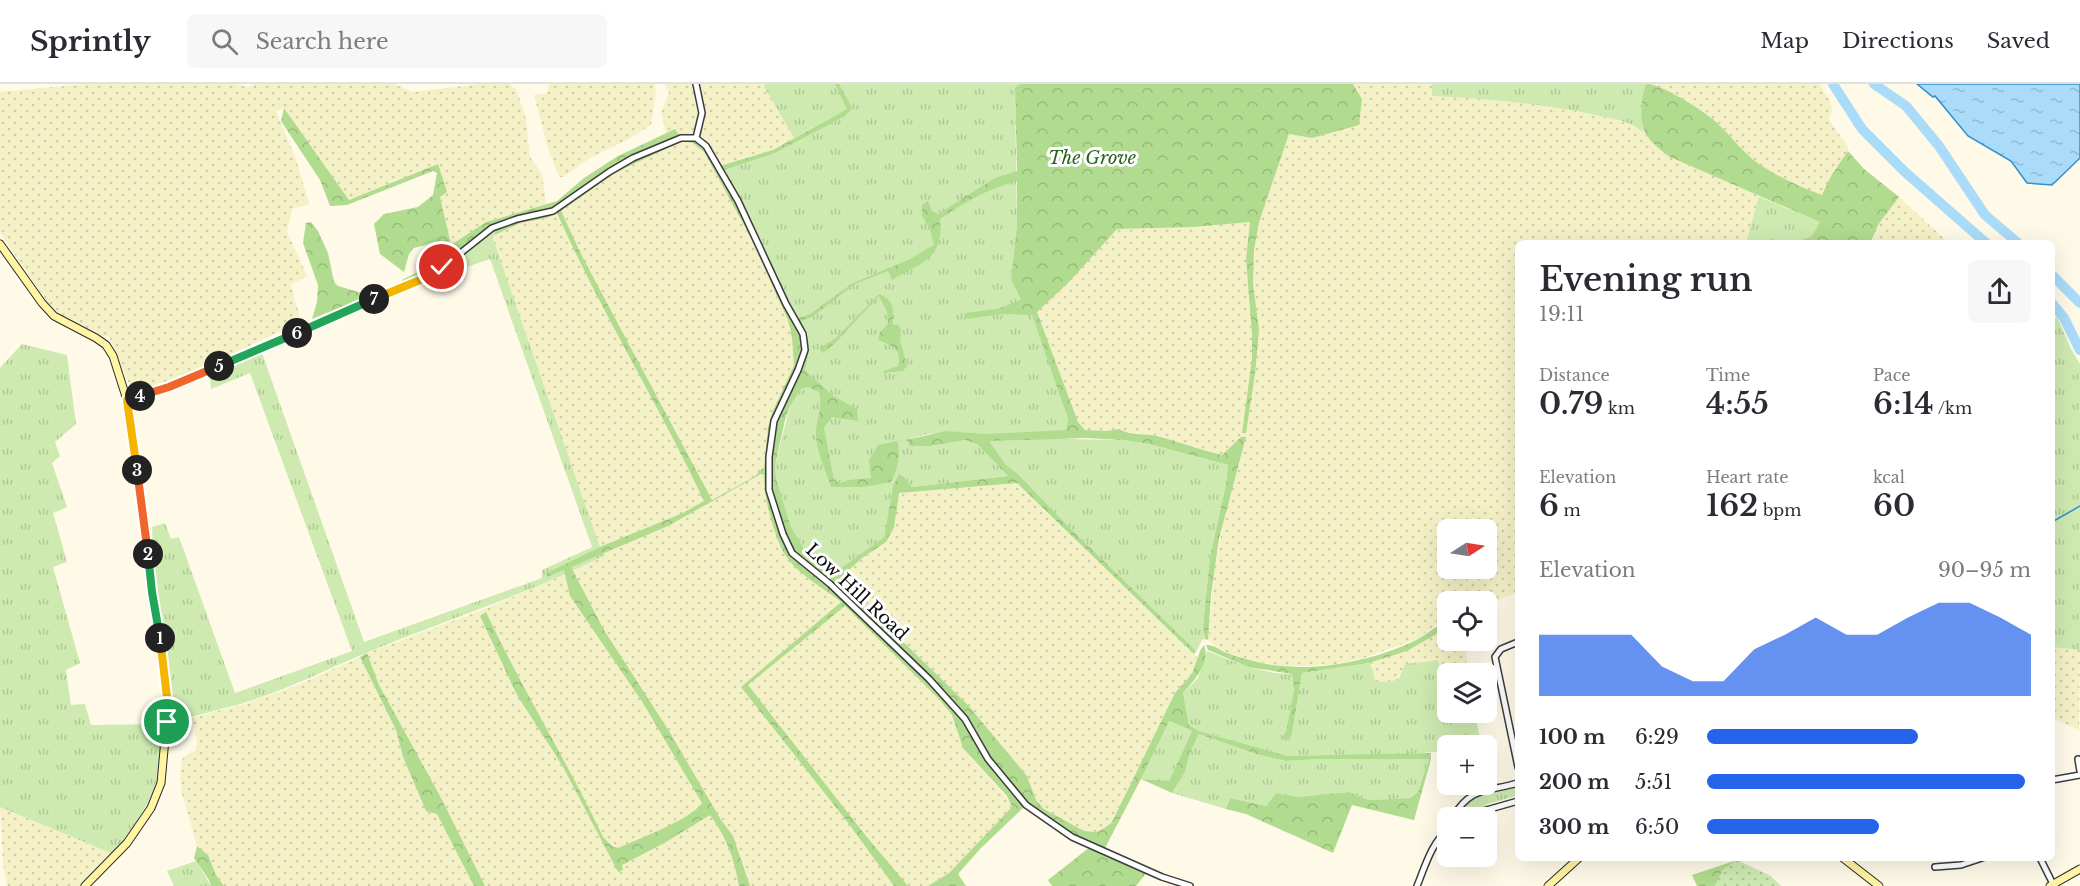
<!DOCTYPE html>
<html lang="en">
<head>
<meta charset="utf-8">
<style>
  :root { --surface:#fff; --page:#f7f7f7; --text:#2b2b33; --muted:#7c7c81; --line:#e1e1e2; --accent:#2563eb }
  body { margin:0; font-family:"Libre Baskerville",serif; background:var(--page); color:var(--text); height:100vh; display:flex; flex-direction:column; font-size:22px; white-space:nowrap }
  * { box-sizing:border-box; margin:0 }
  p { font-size:20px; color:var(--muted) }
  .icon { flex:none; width:33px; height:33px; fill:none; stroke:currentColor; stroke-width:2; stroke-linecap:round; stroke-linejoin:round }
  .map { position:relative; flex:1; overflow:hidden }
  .panel { position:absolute; left:1515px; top:156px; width:540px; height:621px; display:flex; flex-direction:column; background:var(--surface); border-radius:9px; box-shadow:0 6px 24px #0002 }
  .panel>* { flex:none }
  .needle { width:39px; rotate:78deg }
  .fabs { position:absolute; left:1437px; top:435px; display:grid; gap:12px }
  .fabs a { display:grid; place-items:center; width:60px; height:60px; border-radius:9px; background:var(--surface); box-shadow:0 6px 24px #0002; font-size:30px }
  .pin { position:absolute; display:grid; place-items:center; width:51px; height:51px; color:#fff; margin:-26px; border:3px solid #fff; border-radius:50%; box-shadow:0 2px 6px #0007 }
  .km { position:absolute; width:30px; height:30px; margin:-15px; border-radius:50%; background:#222; color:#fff; font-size:16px; line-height:30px; text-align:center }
  .round { display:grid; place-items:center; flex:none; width:63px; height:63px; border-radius:9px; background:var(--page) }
  .headline { display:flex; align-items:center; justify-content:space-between; height:102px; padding:0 24px }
  h1 { font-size:33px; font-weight:600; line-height:45px }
  .stats { display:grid; grid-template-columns:repeat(3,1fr); gap:9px; height:102px; padding:6px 24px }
  .stats div { display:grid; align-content:center }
  .stats b { font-size:30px; font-weight:600 }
  .stats small { font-size:16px; font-weight:400 }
  .stats p { font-size:16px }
  .chart { height:168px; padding:12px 24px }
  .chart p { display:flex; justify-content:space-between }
  .chart svg { width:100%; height:108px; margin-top:6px; fill:var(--accent); opacity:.7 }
  ul { padding:0 24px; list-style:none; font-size:20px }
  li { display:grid; grid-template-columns:96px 72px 1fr; align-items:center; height:45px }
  li i { height:15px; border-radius:8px; background:var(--accent) }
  header { display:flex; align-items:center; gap:36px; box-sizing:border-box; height:84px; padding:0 30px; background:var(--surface); border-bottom:2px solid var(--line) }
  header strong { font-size:28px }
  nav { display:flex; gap:33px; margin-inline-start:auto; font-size:21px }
  .search { width:420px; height:54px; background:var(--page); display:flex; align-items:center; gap:15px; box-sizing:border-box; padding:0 21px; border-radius:9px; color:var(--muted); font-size:22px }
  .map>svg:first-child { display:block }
  .farmland { fill:url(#farmland-dots); fill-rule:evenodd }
  .grass { fill:url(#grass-tufts) }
  .forest { fill:url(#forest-crowns); fill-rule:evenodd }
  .park { fill:url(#park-dots) }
  .water { fill:url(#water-ripples); stroke:#2e91d2; stroke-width:1.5 }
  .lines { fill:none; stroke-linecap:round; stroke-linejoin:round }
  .stream { stroke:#2e91d2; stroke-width:1.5 }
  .river { stroke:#aadbf8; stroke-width:10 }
  .street-casing { stroke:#3d3d3d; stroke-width:8 }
  .secondary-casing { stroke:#2c2c2c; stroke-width:9 }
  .street { stroke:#fff; stroke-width:5 }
  .secondary { stroke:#fff5a3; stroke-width:7 }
  .split-1-casing { stroke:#fff; stroke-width:12 }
  .split-2-casing { stroke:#fff; stroke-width:12 }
  .split-3-casing { stroke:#fff; stroke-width:12 }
  .split-4-casing { stroke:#fff; stroke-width:12 }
  .split-5-casing { stroke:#fff; stroke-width:12 }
  .split-6-casing { stroke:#fff; stroke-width:12 }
  .split-7-casing { stroke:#fff; stroke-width:12 }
  .split-8-casing { stroke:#fff; stroke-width:12 }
  .split-1 { stroke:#f5b400; stroke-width:8 }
  .split-2 { stroke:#22a559; stroke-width:8 }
  .split-3 { stroke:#f0652b; stroke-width:8 }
  .split-4 { stroke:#f5b400; stroke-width:8 }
  .split-5 { stroke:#f0652b; stroke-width:8 }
  .split-6 { stroke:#22a559; stroke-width:8 }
  .split-7 { stroke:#22a559; stroke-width:8 }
  .split-8 { stroke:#f5b400; stroke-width:8 }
  .labels { text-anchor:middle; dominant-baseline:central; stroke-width:6; stroke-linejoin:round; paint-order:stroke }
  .park-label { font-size:18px; font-style:italic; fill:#296319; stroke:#fff }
  .street-label { font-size:18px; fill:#0a0a0a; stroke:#fff }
</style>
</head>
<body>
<header>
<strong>Sprintly</strong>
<div class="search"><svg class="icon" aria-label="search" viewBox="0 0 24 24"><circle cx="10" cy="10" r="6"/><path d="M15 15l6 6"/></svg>Search here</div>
<nav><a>Map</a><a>Directions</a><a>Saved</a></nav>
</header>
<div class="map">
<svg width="2080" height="802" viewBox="0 0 2080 802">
  <defs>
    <pattern id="farmland-dots" width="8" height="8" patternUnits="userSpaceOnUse" patternTransform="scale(1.5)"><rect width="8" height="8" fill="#f5f1c7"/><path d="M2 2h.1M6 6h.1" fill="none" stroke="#d1cdaa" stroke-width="1.8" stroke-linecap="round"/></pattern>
    <pattern id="grass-tufts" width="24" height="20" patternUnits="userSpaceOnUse" patternTransform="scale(1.5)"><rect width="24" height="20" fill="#ceeab1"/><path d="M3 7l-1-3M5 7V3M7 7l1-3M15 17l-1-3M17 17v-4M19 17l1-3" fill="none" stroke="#b0c797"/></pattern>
    <pattern id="forest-crowns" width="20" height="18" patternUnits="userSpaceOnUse" patternTransform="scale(1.5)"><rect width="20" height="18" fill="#b1db8f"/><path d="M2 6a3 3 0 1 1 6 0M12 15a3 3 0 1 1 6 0" fill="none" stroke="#97bb7a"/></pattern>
    <pattern id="park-dots" width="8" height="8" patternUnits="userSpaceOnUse" patternTransform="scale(1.5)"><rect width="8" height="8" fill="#ceeab1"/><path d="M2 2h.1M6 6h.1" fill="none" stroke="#b0c797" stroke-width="1.8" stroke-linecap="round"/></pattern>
    <pattern id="water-ripples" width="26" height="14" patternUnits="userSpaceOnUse" patternTransform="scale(1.5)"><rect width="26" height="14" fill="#aadbf8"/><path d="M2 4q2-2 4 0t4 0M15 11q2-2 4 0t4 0" fill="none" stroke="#91bbd3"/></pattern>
  </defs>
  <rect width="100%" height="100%" fill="#fffae8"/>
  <path class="farmland" d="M86,0H236L248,3L255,0H394L413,8L480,0H510L517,7L526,35L530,73L542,90L546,120L486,138L450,162L440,113L438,80L349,116L284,24L276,27L296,75L309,120L292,125L287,148L307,192L291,201L301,237L231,271L150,304H131L109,253L102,252L71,239L57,228L48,219L0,149V8Z
    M549,0H655L656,7L651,41L629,55L590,74L563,93H559L547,61L534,11L547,9Z
    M665,0H764L763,1L794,54L773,66L716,83L706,62L681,54L675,45L666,49L661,28L669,9Z
    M1353,0H1820L1830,17L1832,26L1829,36L1848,63V67L1864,85L1899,113L1949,159H1518V508L1487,521L1486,518H1448L1447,536L1437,540L1417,555L1361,575L1337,580L1288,583L1249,576L1224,568L1208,556L1214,488L1227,421L1241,374V353L1222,371L1182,361L1160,352L1124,348L1119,345L1106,347L1085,346L1078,338L1037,228L1117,145L1262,127L1289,50L1312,54L1362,15ZM1448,446H1486V484H1448Z
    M682,57L693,59L701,64L729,111L749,150L788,236L793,254L794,281L772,329L768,343L764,384L798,484L845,522L940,616L952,631L958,650L972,674L1007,714L1012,723L949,789L928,802H224L216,791L208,771L197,762L181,706L180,688L183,673L196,666L197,656L192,634L247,619L293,603L360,573L396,646L403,673L426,727L449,731L379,601L367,569L487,524L575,486L603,472L526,257L493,155L495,151L520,139L547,134L557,129L615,89Z
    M1017,399L1197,573L1198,577L1192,590L1165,630L1112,738L1106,743L1097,748L1084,747L1044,725L1036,716L1027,692L968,621L839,495L862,474L886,458L899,409Z
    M1447,544L1448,556L1466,557L1467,583L1440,585L1433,576L1406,580L1396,596L1383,599L1375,597L1373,586L1369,579L1407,567Z
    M2052,563L2080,566L2079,646L2052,634Z
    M0,723L113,770L88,802H7L3,780Z"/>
  <path class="grass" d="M766,0H1020L1015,3L1017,141L1011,194L1021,216L1032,231L1054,293L1068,335L1065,355L1123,356L1149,360L1228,381L1226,400L1210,473L1203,542L1205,555L1202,556L1196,568L1067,441L1018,390L1006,381L988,357L987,350C960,348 932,345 906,357L910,362H931L965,356L977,360L1008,392L912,403L905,394L893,402L884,453L833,491L821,486L804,465L791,443L776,394L775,381L790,322L802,304L808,250L790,223L774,185L728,91L721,92L719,88L775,69L847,25L794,54L763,1Z
    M1432,0H1649L1644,4L1641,29L1643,48C1629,36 1614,35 1596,31C1541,19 1488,15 1432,12Z
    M1759,113L1820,138L1812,153L1796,159H1746Z
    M492,144L495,151L493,155L603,472C527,511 445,536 366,569C316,590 275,612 221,625C204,630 190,634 172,634L165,563L154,494L152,443L165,439L171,455L179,453L235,609L352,567L250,289L211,305L210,293L262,269L364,558L542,494V486L592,463L490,175L447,190L307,250L305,242L404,200Z
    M2057,233L2071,265L2080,280V566L2052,563V236Z
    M22,260L67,271L76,340L55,358L60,372L52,379L67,423L53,429L67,478L53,483L80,579L66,586L71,621L85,620L91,641L162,640C160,660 161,682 155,701C147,726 128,749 113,770L0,723V284Z
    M1207,567L1248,583L1275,589L1292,590L1294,605L1286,648L1292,650L1302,589L1369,579L1373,586L1375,597L1390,598L1399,594L1405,580L1438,576L1440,585L1467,583L1468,589L1448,590V628L1475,629L1481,661L1448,662L1447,667L1397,671L1288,672L1199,647L1189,641L1183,609L1198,594Z
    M1168,637L1192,647L1169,697L1141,695Z
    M1199,650L1256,670L1286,677L1318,675H1429L1418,708L1410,714L1369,716L1349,708L1298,713L1276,709L1266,722L1230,714L1226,725L1172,709L1185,688L1190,668Z
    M1515,701L1518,704V710L1516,712L1487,720L1466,733L1456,732L1469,712Z
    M196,777L211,802H174L167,787Z"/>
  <path class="forest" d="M835,0H839L852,24L845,32L775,69L719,88L722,92L728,91L774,184L787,215L799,234L810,230L853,199L908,176L934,161L930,145L922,132V121L928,117L932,127L938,130L995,94L1017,87L1015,3L1020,0H1353L1362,15L1359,41L1312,54L1289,50L1259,138L1254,166L1253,200L1259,246L1255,290L1246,349H1242L1252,275V250L1246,175L1250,138L1193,143L1117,145L1068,199L1037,228L1078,338L1085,346L1106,347L1119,345C1130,352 1148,349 1161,353C1182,359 1201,366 1222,371L1241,353H1246L1219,455L1211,511L1208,556L1205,555L1203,542L1210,473L1226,400L1228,381L1149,360L1123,356L1087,354L989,357L1006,381L1018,390L1067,441L1196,567L1194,570L1017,399L899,409L894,443L886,458L862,474L839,495L968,621L1027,692L1036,716L1044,725L1084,747L1097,748L1106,743L1112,738L1175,609L1192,590L1200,567L1204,561C1211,579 1193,598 1183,609L1189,641L1199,647L1288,672L1431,669V675L1414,736L1352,721L1333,769L1246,730L1226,725L1230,714L1266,722L1276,709L1298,713L1349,708L1369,716L1410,714L1418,708L1429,675H1318L1286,677L1256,670L1199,650L1190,668L1185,688L1172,709L1141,695L1104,766L1024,723L980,765L958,790L966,802H928L949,789L1012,723L1007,712L963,664L952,631L940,616L845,522L748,601L866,752L908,802H894L849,740L741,603L841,518C823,503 796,490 784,469C774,451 763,411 764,391L761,390L668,442L571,483L604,546L669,647L721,736L733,752L750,802H739C734,774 727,754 710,731L666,758L622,781L623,786L618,788L562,681L517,611L480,532L486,528C522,605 567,677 603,753L612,762L618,764C638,755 690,736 702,719L643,619L570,512L564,486L547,493V489L602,462L683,429L704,417C658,319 601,228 557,129L547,134L520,139L495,151L493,144L443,183L405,202L402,196L425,184L435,173L448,163L442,164L433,159L414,164L409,170L404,188L380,170L374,140L384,130L418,123L433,111L437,89L433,87L347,121L330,122L320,96L281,37L284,24L349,116L438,80L447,108L440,113L451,161L486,138L557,117L584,94L618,72L675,45L681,54H696L706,62L716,83L773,66L847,25ZM682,57L693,59L704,68L749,150L788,236L792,253L794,281L772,329L768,343L764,383L754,393L712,416L583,174L561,127L615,89ZM1017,97V141L1011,195L1021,216L997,225L965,229L967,235L1001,230L1032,231L1068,335L1066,346L988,350L946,347L906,356L910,362H931L965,356L977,360L1008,392L912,403L905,394L899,390L893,402L884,453L832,491L821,485L804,465L791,443L776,394L775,381L785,336L790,322L802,304L808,303L819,308C823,322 817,333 816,347C815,365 826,386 831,403H863L891,398C897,386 902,370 897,357L878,361L869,376L871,394L848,396L840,399L834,396L824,344L832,333L858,337L857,325L832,311L805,286C810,264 811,258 801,237L812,233L855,200L888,187L892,196C922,178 944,175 940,135C967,117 985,106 1017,97ZM1169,637L1192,647L1169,697L1141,695Z
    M1647,0C1662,0 1708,29 1719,41C1733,54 1743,69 1759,80C1778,93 1800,103 1822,111L1831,92L1848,67L1864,85L1899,113L1878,141L1870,159H1796L1812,152L1820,138L1670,73C1647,55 1639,49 1642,18C1643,11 1643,5 1647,0Z
    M311,138L318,147L328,169L334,198L338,202L362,209L364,216L359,223L329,228L312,235L317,218L318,201L303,159L306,139Z
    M879,210C897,218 892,226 893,241H898L901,245L900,256L907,282L903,287L888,288L884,291V287L898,282C903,265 891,261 878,256L880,248L888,240L887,228L879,212L834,260L823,269L820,266L823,262L836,254Z
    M1447,536V544L1407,567L1369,579L1302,589L1292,650L1289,655L1285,657L1282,653L1286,648L1294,605L1292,590L1248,583L1208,566L1206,561C1214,560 1219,566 1227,569C1240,574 1253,577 1267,580C1313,589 1374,577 1416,556C1427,550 1436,542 1447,536Z
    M367,569L379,601L440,712L485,802H474L437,730L426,727L403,673L396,646L360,573Z
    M197,762L208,771L216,791L224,802H211L209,796L194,774Z
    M1090,763L1148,787L1136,802H1052L1048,796Z
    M1737,776L1723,786L1715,802H1697L1692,791Z"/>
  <path class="park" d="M1737,776L1771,792L1781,802H1715L1723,786Z"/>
  <path class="water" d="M1917,0H2080V74L2052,101L2027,99L2011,77L1968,52L1935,12L1933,13Z"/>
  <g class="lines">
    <path class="stream" d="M2052,438L2080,422"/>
    <path class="river" d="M1833,0L1862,45L1905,88L1986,159
      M1874,0L1906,22L1939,62L1985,131L2018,159
      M2052,191L2080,219
      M2052,219L2064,234L2080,266"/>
    <g class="street-casing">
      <path id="street" d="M696,0L702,29L696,54
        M696,54L706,62L738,117L786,220L803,250L805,266L798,286L774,337L769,373V406L783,450L792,469L830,500L929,595L965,635L988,675L1026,721L1072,753L1162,793L1190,802
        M127,316L169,303L420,196L443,183L492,144L517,135L553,127L609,88L633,74L681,54H696
        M1518,558L1501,565L1495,573L1518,683
        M2078,675L2080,687
        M2052,696L2080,691
        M1452,734C1471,702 1487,708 1518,699
        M1474,734L1483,727L1518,717
        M2040,774L2053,800
        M1935,783L1961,781L1982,774
        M1417,802C1423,788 1433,754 1448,747"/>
    </g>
    <g class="secondary-casing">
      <path id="secondary" d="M0,160L42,219L54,232L96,254L106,261L113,272L127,316L146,446L152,508L164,582L168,622L161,699L151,724L127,759L85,802
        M1843,774L1879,802
        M1548,802L1579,774
        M2050,802L2080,785"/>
    </g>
    <use href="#street" class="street"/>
    <use href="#secondary" class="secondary"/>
  </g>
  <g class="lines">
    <g class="split-1-casing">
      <path id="split-1" d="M160,554L168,622L167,638"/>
    </g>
    <g class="split-2-casing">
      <path id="split-2" d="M148,470L152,508L160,554"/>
    </g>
    <g class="split-3-casing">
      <path id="split-3" d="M137,386L148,470"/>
    </g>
    <g class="split-4-casing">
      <path id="split-4" d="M137,386L127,316L140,312"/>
    </g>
    <g class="split-5-casing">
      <path id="split-5" d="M140,312L169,303L219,282"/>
    </g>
    <g class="split-6-casing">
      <path id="split-6" d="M219,282L297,249"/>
    </g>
    <g class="split-7-casing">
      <path id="split-7" d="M297,249L374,215"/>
    </g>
    <g class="split-8-casing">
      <path id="split-8" d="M374,215L420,196L442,183"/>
    </g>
    <use href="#split-1" class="split-1"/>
    <use href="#split-2" class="split-2"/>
    <use href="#split-3" class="split-3"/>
    <use href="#split-4" class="split-4"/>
    <use href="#split-5" class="split-5"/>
    <use href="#split-6" class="split-6"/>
    <use href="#split-7" class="split-7"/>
    <use href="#split-8" class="split-8"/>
  </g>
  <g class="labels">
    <g class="park-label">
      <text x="1092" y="74">The Grove</text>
    </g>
    <g class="street-label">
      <text transform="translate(857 508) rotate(43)">Low Hill Road</text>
    </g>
  </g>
</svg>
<div class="fabs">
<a><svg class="needle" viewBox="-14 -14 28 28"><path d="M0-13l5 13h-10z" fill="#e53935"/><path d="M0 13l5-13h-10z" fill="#7c7c81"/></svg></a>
<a><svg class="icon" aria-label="locate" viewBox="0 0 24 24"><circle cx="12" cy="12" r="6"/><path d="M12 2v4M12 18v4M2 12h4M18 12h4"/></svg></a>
<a><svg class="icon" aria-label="layers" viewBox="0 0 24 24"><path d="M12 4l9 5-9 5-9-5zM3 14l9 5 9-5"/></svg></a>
<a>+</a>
<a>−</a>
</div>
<div class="pin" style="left:167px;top:638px;background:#1e9e55"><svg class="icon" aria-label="arrive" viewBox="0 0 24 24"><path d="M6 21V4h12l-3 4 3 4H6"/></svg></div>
<div class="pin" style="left:442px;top:183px;background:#d93025"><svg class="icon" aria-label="check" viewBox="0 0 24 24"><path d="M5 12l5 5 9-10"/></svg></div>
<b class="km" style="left:160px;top:554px">1</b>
<b class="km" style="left:148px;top:470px">2</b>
<b class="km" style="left:137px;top:386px">3</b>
<b class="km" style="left:140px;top:312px">4</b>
<b class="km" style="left:219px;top:282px">5</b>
<b class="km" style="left:297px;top:249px">6</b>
<b class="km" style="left:374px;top:215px">7</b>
<section class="panel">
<div class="headline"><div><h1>Evening run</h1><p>19:11</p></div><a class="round"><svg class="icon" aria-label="share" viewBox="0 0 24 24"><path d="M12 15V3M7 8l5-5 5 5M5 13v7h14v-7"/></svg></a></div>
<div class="stats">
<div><p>Distance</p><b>0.79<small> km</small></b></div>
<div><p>Time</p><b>4:55</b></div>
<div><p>Pace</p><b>6:14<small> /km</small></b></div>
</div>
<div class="stats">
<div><p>Elevation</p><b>6<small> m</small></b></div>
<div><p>Heart rate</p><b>162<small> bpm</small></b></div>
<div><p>kcal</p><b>60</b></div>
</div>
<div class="chart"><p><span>Elevation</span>90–95 m</p>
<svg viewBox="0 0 160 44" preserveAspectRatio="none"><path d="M0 44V19L10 19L20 19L30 19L40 32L50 38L60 38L70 25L80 19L90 12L100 19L110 19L120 12L130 6L140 6L150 12L160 19V44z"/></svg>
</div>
<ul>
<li><b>100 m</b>6:29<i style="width:65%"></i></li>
<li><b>200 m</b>5:51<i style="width:98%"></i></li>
<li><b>300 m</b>6:50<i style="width:53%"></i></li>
</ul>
</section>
</div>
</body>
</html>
